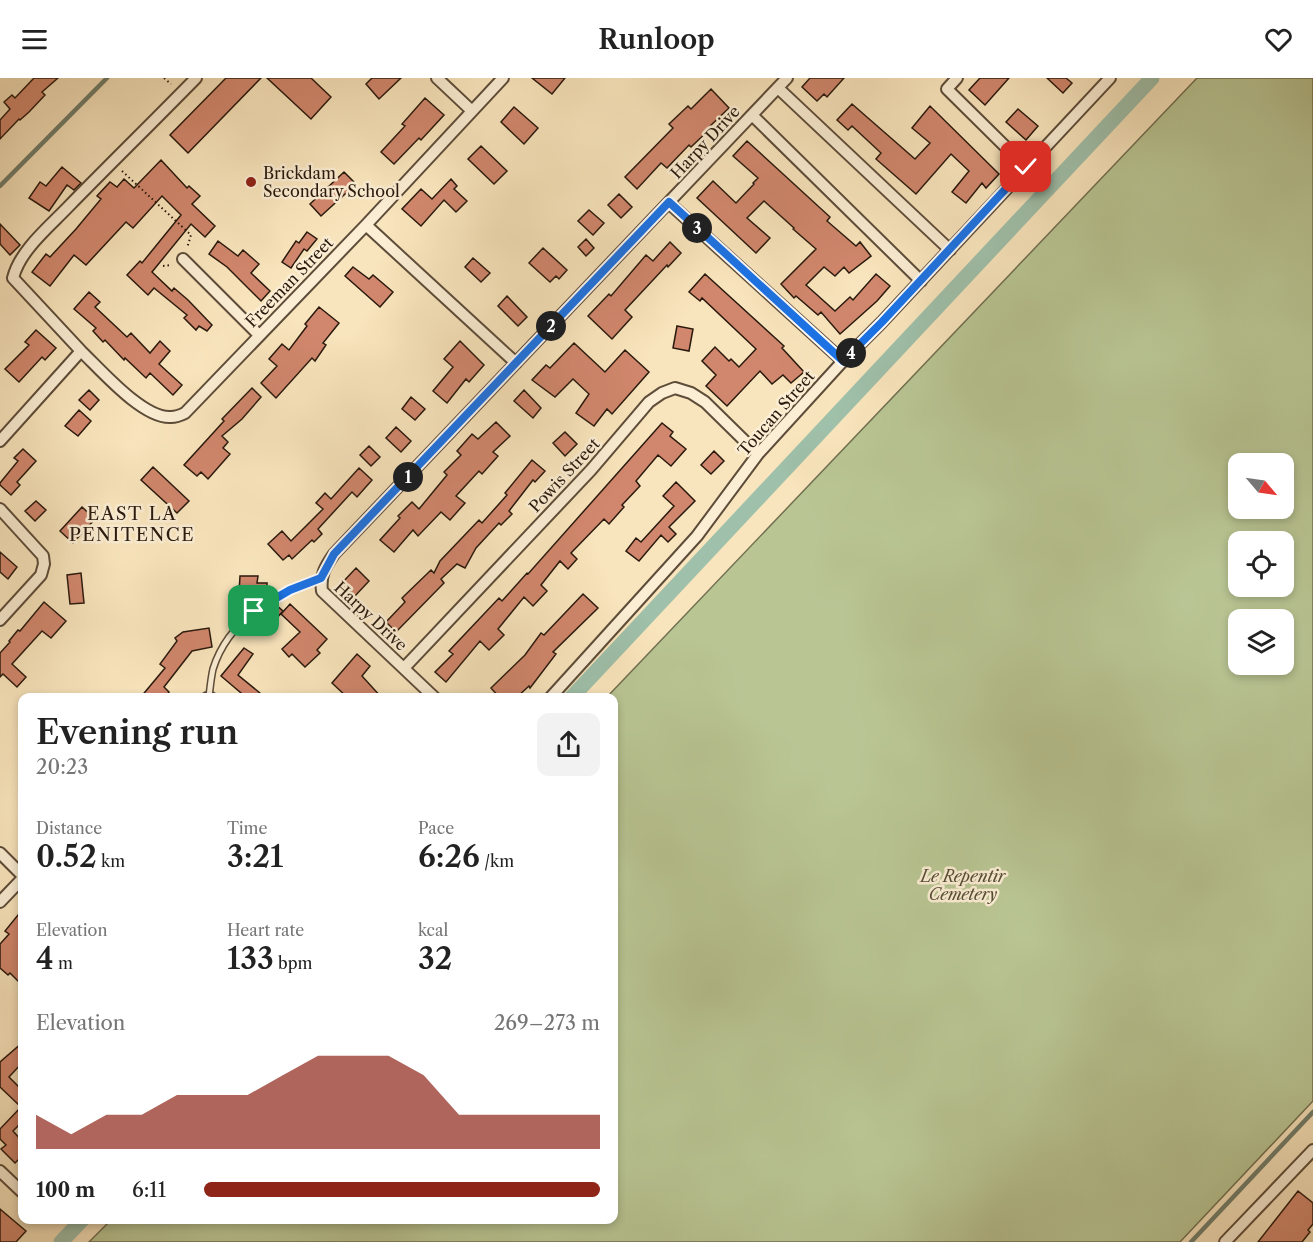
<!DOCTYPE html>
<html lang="en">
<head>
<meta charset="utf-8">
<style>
  :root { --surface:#fff; --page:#f2f2f2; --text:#222; --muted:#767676; --accent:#8f2418 }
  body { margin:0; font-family:"Libre Caslon Text",serif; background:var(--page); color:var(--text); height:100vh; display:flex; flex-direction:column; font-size:22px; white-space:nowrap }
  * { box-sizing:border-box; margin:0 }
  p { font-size:20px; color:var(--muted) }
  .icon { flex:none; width:33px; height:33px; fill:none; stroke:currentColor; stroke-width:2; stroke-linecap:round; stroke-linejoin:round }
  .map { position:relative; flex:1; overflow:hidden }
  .details { position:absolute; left:18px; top:615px; width:600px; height:531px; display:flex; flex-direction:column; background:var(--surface); border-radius:12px; box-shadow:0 3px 9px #0003 }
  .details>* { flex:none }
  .needle { width:39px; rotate:119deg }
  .buttons { position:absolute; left:1228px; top:375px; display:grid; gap:12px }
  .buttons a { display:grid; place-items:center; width:66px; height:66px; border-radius:12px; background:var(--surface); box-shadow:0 3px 9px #0003; font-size:30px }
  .pin { position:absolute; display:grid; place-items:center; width:51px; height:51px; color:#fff; margin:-26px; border-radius:12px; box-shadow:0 3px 9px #0006 }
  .km { position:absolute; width:30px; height:30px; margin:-15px; border-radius:50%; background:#222; color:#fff; font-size:16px; line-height:30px; text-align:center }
  .round { display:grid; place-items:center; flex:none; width:63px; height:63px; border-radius:12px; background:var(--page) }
  .headline { display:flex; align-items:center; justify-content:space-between; height:102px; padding:0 18px }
  h1 { font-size:33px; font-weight:600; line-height:45px }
  .metrics { display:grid; grid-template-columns:repeat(3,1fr); gap:9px; height:102px; padding:6px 18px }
  .metrics div { display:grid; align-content:center }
  .metrics b { font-size:30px; font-weight:600 }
  .metrics small { font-size:16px; font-weight:400 }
  .metrics p { font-size:16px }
  .chart { height:168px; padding:12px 18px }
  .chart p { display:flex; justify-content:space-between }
  .chart svg { width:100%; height:108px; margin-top:6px; fill:var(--accent); opacity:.7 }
  ul { padding:0 18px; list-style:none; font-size:20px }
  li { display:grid; grid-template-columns:96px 72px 1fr; align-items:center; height:45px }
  li i { height:15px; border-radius:8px; background:var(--accent) }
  header { display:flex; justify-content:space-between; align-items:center; height:78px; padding:0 18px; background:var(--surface); font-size:27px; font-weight:600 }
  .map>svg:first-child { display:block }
  .green { fill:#b9c694; stroke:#717050; stroke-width:1.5; fill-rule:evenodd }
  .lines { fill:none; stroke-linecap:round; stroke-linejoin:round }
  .stream { stroke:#707d6b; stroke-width:4.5 }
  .canal { stroke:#9fc0aa; stroke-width:15 }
  .building { fill:#d1876d; stroke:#29190d; stroke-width:1.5 }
  .lane-casing { stroke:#5d4c39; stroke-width:8 }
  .street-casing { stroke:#5d4c39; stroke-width:14 }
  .path { stroke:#29190d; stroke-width:2; stroke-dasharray:1.5 3; stroke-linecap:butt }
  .lane { stroke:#fbeed4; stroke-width:5 }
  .street { stroke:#fbeed4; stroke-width:10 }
  .route-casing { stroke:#fff; stroke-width:12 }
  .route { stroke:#1a73e8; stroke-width:8 }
  .poi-dot { fill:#8f2418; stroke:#fbeed4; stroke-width:2 }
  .labels { text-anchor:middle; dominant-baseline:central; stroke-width:5; stroke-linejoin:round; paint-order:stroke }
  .street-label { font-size:16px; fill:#29190d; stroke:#fbeed4 }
  .poi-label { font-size:16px; fill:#29190d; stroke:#fbeed4; text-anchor:start }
  .park-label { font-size:16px; font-style:italic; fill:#544d36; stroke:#fbeed4 }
  .neighbourhood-label { font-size:18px; letter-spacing:1.5px; fill:#29190d; stroke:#fbeed4 }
</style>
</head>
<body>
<header><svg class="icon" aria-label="menu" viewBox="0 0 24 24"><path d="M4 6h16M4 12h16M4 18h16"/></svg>Runloop<svg class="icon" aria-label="heart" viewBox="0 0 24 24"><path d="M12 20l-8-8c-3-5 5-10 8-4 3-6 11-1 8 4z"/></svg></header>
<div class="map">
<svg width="1313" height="1164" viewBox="0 0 1313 1164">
  <rect width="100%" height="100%" fill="#f9e5bd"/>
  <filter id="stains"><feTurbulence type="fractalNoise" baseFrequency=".00333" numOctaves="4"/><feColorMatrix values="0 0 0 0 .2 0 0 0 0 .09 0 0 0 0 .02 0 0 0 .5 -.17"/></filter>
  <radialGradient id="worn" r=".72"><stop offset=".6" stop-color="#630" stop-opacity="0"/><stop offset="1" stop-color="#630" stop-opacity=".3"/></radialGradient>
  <path class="green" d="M1197,0H1313V1023L1180,1164H89L111,1142H614V620L607,619ZM1239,386H1284V430H1239ZM1239,464H1284V508H1239ZM1239,542H1284V586H1239Z"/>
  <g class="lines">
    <path class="stream" d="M0,108L107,0
      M1191,1164L1313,1034"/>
    <path class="canal" d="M571,620L1152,0
      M61,1164L82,1142"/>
  </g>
  <path class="building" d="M34,0H58L42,14L45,17L29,34L20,42L19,41L0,61V42L10,31L4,24L12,17L15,20Z
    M226,0H261L188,75L170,57Z
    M267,0H311L331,19L311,41Z
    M372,0H401L379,21L366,6Z
    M532,0H565L552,16Z
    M810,0H844L827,19L824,16L817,23L802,9Z
    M980,0H1009L985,27L969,12Z
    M1047,0H1066L1072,5L1063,15Z
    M711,11L729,30L708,50L710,51L691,69L689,67L667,90L661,85L637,111L625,99L673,50L669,46L688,28L691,31Z
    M425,20L444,37L421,62L419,60L394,86L381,74L405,48L402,46Z
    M852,26L915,81L930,65L912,50L930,28L999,96L986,110L982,105L966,125L952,114L969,93L951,76L916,116L876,81L881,75L852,48L848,52L837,42Z
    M514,29L538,50L524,66L501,44Z
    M1018,31L1038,48L1026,62L1006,44Z
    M747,63L830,139L827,143L856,168L860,164L871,178L849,195L844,189L835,198L824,189L806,207L835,233L850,219L853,222L876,196L890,208L877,223L840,256L821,234L818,237L796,218L794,220L781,206L816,171L793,151L794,150L764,123L747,140L770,160L756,175L697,120L713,103L736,125L754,106L753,105L758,100L733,78Z
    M481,68L507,93L494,106L468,81Z
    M161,82L187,110L189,108L200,118L192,126L215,148L205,159L191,146L152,194L172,213L174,210L188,222L212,247L207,253L199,248L196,252L184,240L187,237L154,210L148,217L127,197L140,183L142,185L181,137L162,118L133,150L126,144L86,187L74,177L50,208L32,194L46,176L50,179L76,151L101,121L97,118L110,104L117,109L124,101L134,110Z
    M62,89L81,105L74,112L67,107L49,133L29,120L40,104L46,108Z
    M344,94L356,106L321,138L310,126Z
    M451,101L457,108L454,111L467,123L456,134L444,122L421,148L402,131L421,111L432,121Z
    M619,116L632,129L621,140L608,127Z
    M589,132L604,145L593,157L578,143Z
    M0,146L20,167L10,177L0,166Z
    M307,154L317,161L307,173L304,171L291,190L282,184L296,163L299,165Z
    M586,161L594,170L586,178L578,169Z
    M218,163L238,178L243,172L259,186L251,195L270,213L261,223L227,189L209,176Z
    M670,164L681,175L668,189L667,187L625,232L632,239L612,261L588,238L609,216L611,218L646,177L653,183Z
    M543,170L567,192L559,201L556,198L550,204L529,185Z
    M473,180L490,195L481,204L465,189Z
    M353,189L369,201L373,197L393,214L380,229L345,198Z
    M705,196L784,268L782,270L804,294L791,305L783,297L772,306L760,293L727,328L706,308L716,297L702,283L715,269L729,283L731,281L739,289L756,271L702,220L700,223L689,214Z
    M89,214L100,224L95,229L127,259L131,255L150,275L160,263L170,273L159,286L182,307L173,317L150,295L146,300L125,280L124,282L105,262L103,264L93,253L96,250L74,231Z
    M507,218L527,239L518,248L498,228Z
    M319,229L339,245L323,265L326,267L315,283L312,280L276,320L261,305L277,288L269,281L282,266L289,272L307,248L305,246Z
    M677,248L693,251L689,273L673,270Z
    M36,252L56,270L45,282L42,279L19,304L5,291L29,267L25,264Z
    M460,263L484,287L469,304L466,301L447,325L433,313L453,289L444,281Z
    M574,265L605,294L625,272L649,294L612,336L607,331L594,348L576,335L589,316L573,301L555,319L532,302L546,287L550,290Z
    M252,310L261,319L242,341L222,358L228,364L223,370L230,376L208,401L201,394L197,398L184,387L224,343L222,341Z
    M89,312L99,322L90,332L79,322Z
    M524,312L541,330L533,340L514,323Z
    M411,319L425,331L415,342L402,331Z
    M79,332L91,343L78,358L65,348Z
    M496,344L510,358L493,374L498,378L482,396L479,393L456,418L465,425L450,442L441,434L418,458L413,452L394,474L380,462L400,440L398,438L412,424L419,431L447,397L444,394L461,377L457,373L472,356L478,361Z
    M662,345L673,354L670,358L686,371L671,388L658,377L636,403L640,408L622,427L624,429L609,446L604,441L571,475L577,481L568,491L560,483L541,507L547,513L533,528L524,519L498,551L504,557L489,572L480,563L446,604L435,594L453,576L449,573L499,520L502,523L527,495L528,496Z
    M396,349L411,363L401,374L386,360Z
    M565,354L577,366L565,378L553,365Z
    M369,368L380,379L371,388L360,377Z
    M23,371L36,383L17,404L20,407L11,417L0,407V405L18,383L14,380Z
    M714,373L724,383L711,396L701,387Z
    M532,382L545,393L535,404L533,402L509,433L512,436L501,447L499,445L476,470L465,490L457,486L441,501L444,505L396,554L386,544L405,524L402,520L431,492L434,495L440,483L479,442L482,445L507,417L505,415Z
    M153,389L189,423L177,435L141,402Z
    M359,390L372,402L357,419L352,414L318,451L322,456L314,464L312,462L292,481L289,477L283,482L268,466L282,453L291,463L323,431L316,425L325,415L331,421Z
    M676,404L695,423L669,449L676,456L668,464L661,457L639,483L626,473L636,460L641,464L674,428L663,418Z
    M36,423L46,432L35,443L25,433Z
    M82,429L95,441L73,465L60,453Z
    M0,474L17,489L8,501L0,494Z
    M356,490L369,503L355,518L342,505Z
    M81,495L84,525L70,526L67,497Z
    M240,498H258L257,505H267V517L239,515Z
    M583,516L598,530L553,574L556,576L530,610L529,608L516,620H500L491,610L525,577L541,555L544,557Z
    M44,524L66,543L51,560L42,553L12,586L26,599L17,609L3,596L0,599V575L10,564L9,563L18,552L20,553Z
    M275,526L283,533L269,549L260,541Z
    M290,526L327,561L317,572L320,575L305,589L292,576L289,579L282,571L300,554L281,536Z
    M209,550L212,569L192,573L164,609L169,614L164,620H140L165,590L160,586L177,563L175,560L183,554Z
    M244,570L253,576L238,597L266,620H247L221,598Z
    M357,576L370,588L362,598L382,620H348L332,605Z
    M22,832V907L10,895L8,897L0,890V866L9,856L5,853Z
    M22,965V985L9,999L22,1012V1044L13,1053L22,1063V1078L15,1085L1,1071L6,1067L0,1061V1051L21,1029L0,1009V984Z
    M1298,1113L1313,1125V1146L1308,1152L1310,1154L1302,1164H1258Z
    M0,1131L26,1153L16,1164H0Z"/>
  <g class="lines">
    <g class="lane-casing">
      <path id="lane" d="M209,619C210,610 211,600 213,591C229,540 275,517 320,500"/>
    </g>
    <g class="street-casing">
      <path id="street" d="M437,0L472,33
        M957,0L947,11L1026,89
        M778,10L950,172
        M752,37L921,203
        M669,125L843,283
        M366,147L516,285
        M183,181L259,257
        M81,273C101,292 143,341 171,339C175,339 181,337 185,335L366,147L503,0
        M0,363L81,273L13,200C20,172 49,149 69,128C111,85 154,43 196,0
        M0,431L43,478L44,486L41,497L0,542
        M404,590L591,392L649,324L662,315L675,310L691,315L705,324L758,376
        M207,620H211
        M435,620L322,513C320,497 325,489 334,476L787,0
        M550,620L697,458L758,376L843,283L882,244L1110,0
        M0,775L22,797
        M0,824L22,801
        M0,1093L22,1114
        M1225,1164L1313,1072"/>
    </g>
    <path class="path" d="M164,0L171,6
      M122,93L191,157L187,170
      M163,188L172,187"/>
    <use href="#lane" class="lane"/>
    <use href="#street" class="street"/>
  </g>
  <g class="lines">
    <g class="route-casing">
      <path id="route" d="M254,533L290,512L321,500L334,476L669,124L843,283L882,244L1026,89"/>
    </g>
    <use href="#route" class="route"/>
  </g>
  <circle class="poi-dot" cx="251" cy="104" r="6"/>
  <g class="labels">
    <g class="street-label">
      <text transform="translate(705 64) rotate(-47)">Harpy Drive</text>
      <text transform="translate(289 204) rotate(-46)">Freeman Street</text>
      <text transform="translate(776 335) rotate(-49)">Toucan Street</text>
      <text transform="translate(564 397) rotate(-47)">Powis Street</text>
      <text transform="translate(371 538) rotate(43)">Harpy Drive</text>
    </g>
    <g class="poi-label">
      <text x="263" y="95">Brickdam<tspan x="263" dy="18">Secondary School</tspan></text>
    </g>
    <g class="park-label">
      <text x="963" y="798">Le Repentir<tspan x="963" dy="18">Cemetery</tspan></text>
    </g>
    <g class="neighbourhood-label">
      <text x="132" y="436">EAST LA<tspan x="132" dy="21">PENITENCE</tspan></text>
    </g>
  </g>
  <rect width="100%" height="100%" filter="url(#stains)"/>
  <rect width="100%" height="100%" fill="url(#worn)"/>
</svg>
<div class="buttons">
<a><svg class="needle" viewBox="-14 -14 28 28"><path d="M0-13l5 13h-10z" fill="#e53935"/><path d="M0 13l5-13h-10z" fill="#767676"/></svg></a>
<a><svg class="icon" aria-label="locate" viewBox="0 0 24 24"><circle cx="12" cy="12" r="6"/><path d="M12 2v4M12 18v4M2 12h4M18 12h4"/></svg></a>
<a><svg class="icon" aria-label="layers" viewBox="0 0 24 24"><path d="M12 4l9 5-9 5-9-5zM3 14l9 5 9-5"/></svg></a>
</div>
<div class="pin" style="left:254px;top:533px;background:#1e9e55"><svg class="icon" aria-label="arrive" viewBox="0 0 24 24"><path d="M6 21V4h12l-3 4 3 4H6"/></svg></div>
<div class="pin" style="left:1026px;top:89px;background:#d93025"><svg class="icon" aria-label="check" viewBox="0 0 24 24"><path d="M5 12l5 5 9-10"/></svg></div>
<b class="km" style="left:408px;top:399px">1</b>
<b class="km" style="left:551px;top:248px">2</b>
<b class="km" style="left:697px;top:150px">3</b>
<b class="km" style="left:851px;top:275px">4</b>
<section class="details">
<div class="headline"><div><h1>Evening run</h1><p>20:23</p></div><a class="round"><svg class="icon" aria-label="share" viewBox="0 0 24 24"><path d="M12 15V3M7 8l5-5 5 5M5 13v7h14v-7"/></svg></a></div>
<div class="metrics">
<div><p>Distance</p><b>0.52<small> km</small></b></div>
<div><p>Time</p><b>3:21</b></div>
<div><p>Pace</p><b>6:26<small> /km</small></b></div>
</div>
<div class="metrics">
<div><p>Elevation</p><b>4<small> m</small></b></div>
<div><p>Heart rate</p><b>133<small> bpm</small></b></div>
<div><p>kcal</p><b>32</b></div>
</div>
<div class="chart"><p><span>Elevation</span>269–273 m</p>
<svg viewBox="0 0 160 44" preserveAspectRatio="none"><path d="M0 44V30L10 38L20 30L30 30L40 22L50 22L60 22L70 14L80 6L90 6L100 6L110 14L120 30L130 30L140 30L150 30L160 30V44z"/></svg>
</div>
<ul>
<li><b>100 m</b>6:11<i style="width:100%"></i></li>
</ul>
</section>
</div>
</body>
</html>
